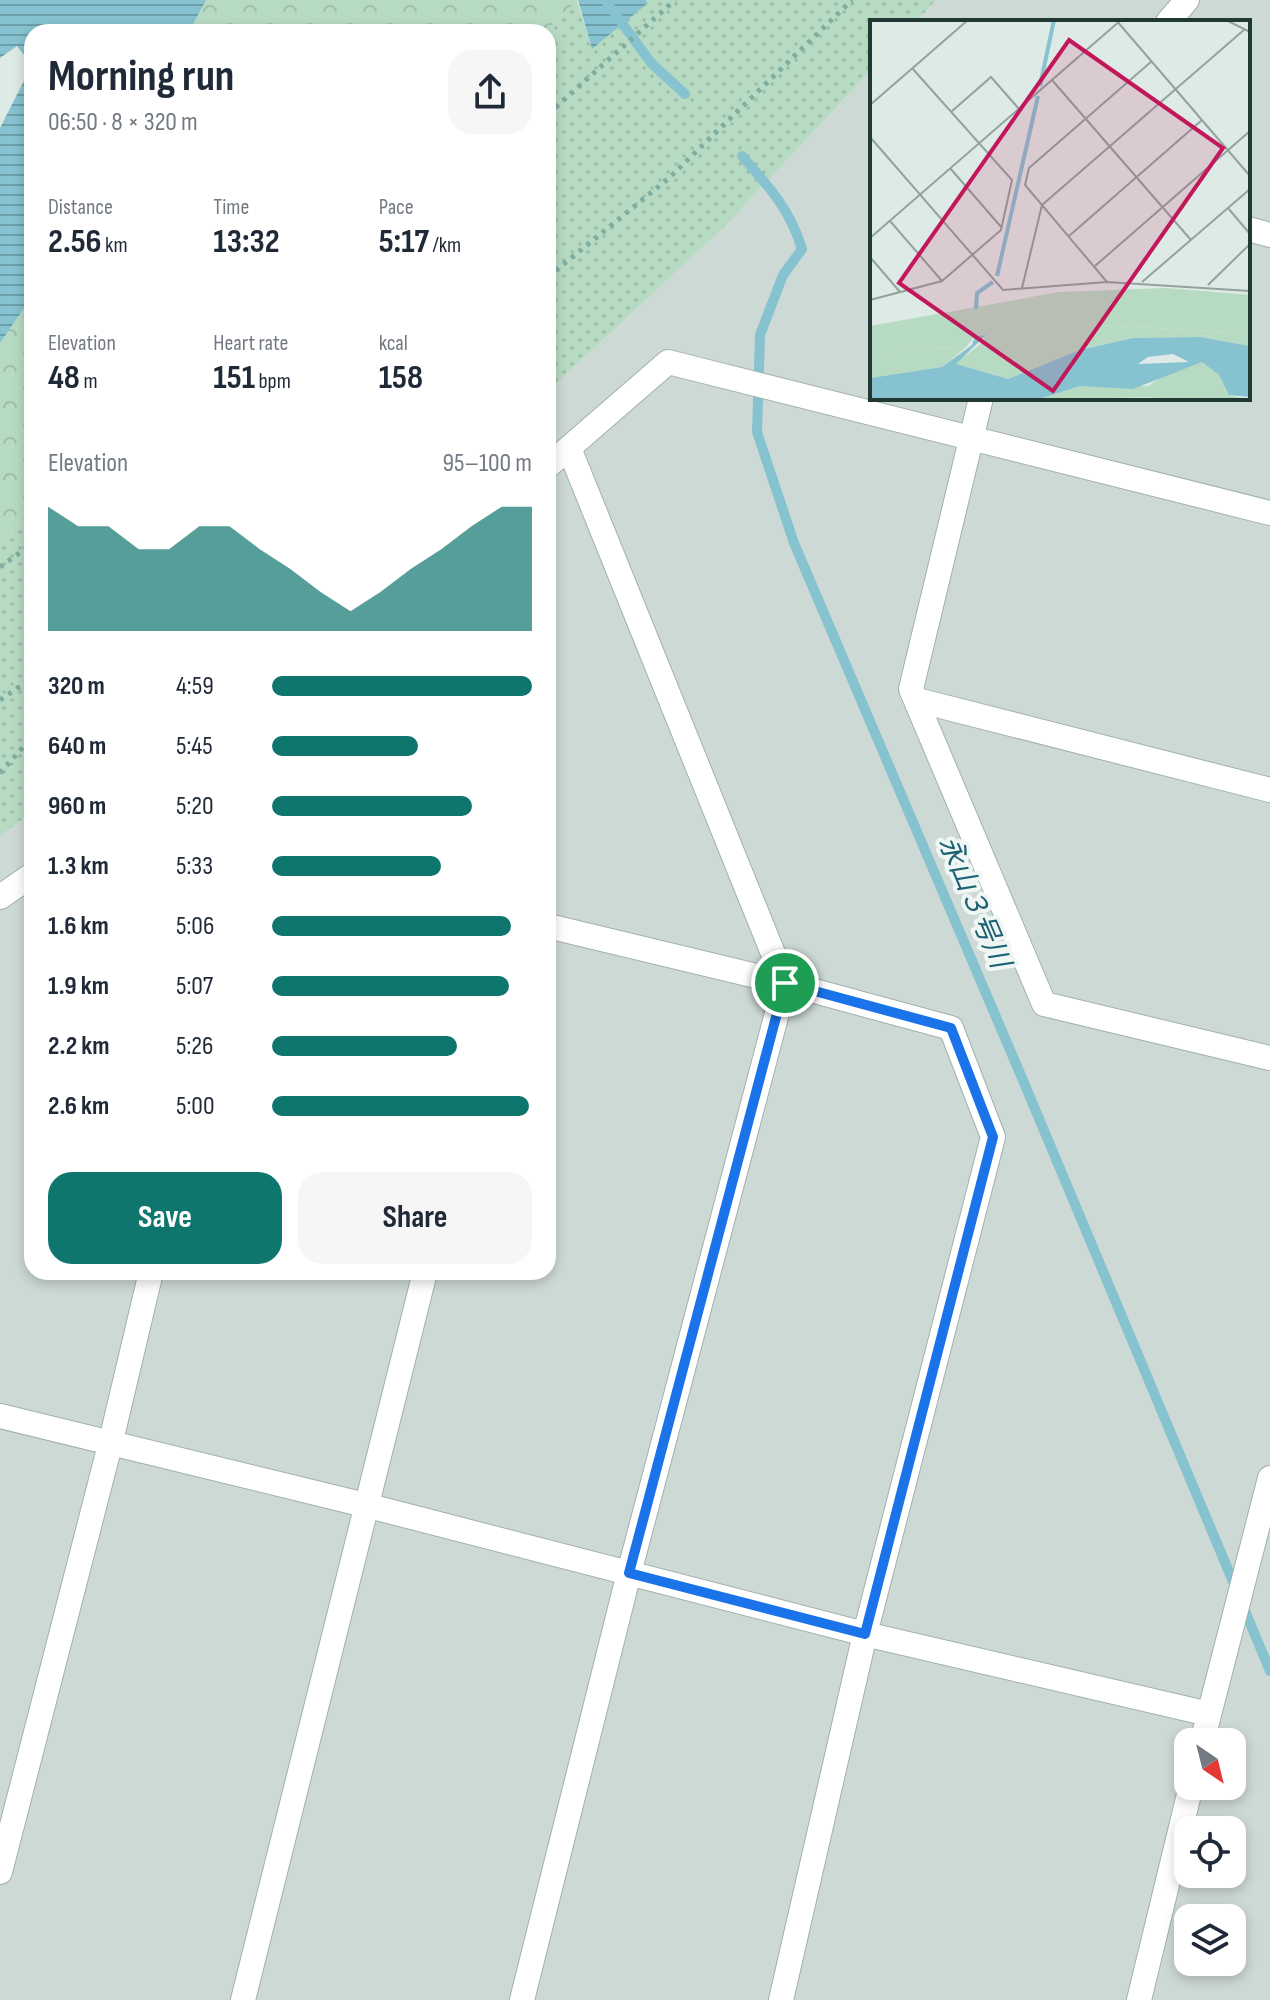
<!DOCTYPE html>
<html lang="en">
<head>
<meta charset="utf-8">
<style>
  :root { --surface:#fff; --page:#f6f6f7; --text:#1f2937; --muted:#747a83; --accent:#0f766e }
  body { margin:0; font-family:"Sofia Sans Condensed","Noto Sans JP",sans-serif; background:var(--page); color:var(--text); height:100vh; display:flex; flex-direction:column; font-size:30px; white-space:nowrap }
  * { box-sizing:border-box; margin:0 }
  p { font-size:26px; color:var(--muted) }
  .icon { flex:none; width:44px; height:44px; fill:none; stroke:currentColor; stroke-width:2; stroke-linecap:round; stroke-linejoin:round }
  .map { position:relative; flex:1; overflow:hidden }
  .sheet { position:absolute; left:24px; top:24px; width:532px; height:1256px; display:flex; flex-direction:column; background:var(--surface); border-radius:24px; box-shadow:0 4px 12px #0003 }
  .sheet>* { flex:none }
  .needle { width:52px; rotate:145deg }
  .buttons { position:absolute; left:1174px; top:1728px; display:grid; gap:16px }
  .buttons a { display:grid; place-items:center; width:72px; height:72px; border-radius:16px; background:var(--surface); box-shadow:0 4px 12px #0003; font-size:40px }
  .pin { position:absolute; display:grid; place-items:center; width:68px; height:68px; color:#fff; margin:-34px; border:4px solid #fff; border-radius:50%; box-shadow:0 2px 8px #0007 }
  .round { display:grid; place-items:center; flex:none; width:84px; height:84px; border-radius:24px; background:var(--page) }
  .overview { display:flex; align-items:center; justify-content:space-between; height:136px; padding:0 24px }
  h1 { font-size:44px; font-weight:700; line-height:60px }
  .figures { display:grid; grid-template-columns:repeat(3,1fr); gap:12px; height:136px; padding:8px 24px }
  .figures div { display:grid; align-content:center }
  .figures b { font-size:34px; font-weight:700 }
  .figures small { font-size:22px; font-weight:400 }
  .figures p { font-size:22px }
  .chart { height:224px; padding:16px 24px }
  .chart p { display:flex; justify-content:space-between }
  .chart svg { width:100%; height:144px; margin-top:8px; fill:var(--accent); opacity:.7 }
  .action { display:flex; gap:16px; margin-top:auto; padding:16px 24px }
  .action a { flex:1; height:92px; border-radius:24px; background:var(--accent); color:#fff; font-size:32px; font-weight:700; line-height:92px; text-align:center }
  .action a+a { background:var(--page); color:var(--text) }
  ul { padding:0 24px; list-style:none; font-size:26px }
  li { display:grid; grid-template-columns:128px 96px 1fr; align-items:center; height:60px }
  li i { height:20px; border-radius:10px; background:var(--accent) }
  .map>svg:first-child { display:block }
  .built { fill:#cdd9d4; fill-rule:evenodd }
  .grass { fill:url(#grass-dots) }
  .forest { fill:url(#forest-crowns) }
  .water { fill:url(#water-rules) }
  .lines { fill:none; stroke-linecap:round; stroke-linejoin:round }
  .stream { stroke:#86c2cf; stroke-width:10 }
  .minor-casing { stroke:#a1b1ac; stroke-width:26 }
  .path { stroke:#7fada0; stroke-width:5; stroke-dasharray:4 6; stroke-linecap:butt }
  .minor { stroke:#fff; stroke-width:24 }
  .route-casing { stroke:#fff; stroke-width:16 }
  .route { stroke:#1a73e8; stroke-width:10 }
  .labels { text-anchor:middle; dominant-baseline:central; stroke-width:8; stroke-linejoin:round; paint-order:stroke }
  .water-label { font-size:28px; font-style:italic; fill:#1c6273; stroke:#eff6f3 }
  .inset-river { fill:none; stroke:#86c2cf; stroke-width:4 }
  .inset-road { fill:none; stroke:#92a39e; stroke-width:2 }
  .view { fill:#c2185b; fill-opacity:0.15; stroke:#c2185b; stroke-width:4 }
  .inset-edge { fill:none; stroke:#203933; stroke-width:4 }
</style>
</head>
<body>
<div class="map">
<svg width="1270" height="2000" viewBox="0 0 1270 2000">
  <defs>
    <pattern id="grass-dots" width="8" height="8" patternUnits="userSpaceOnUse" patternTransform="scale(2)"><rect width="8" height="8" fill="#b7dbc2"/><path d="M2 2h.1M6 6h.1" fill="none" stroke="#9dbda7" stroke-width="1.8" stroke-linecap="round"/></pattern>
    <pattern id="forest-crowns" width="20" height="18" patternUnits="userSpaceOnUse" patternTransform="scale(2)"><rect width="20" height="18" fill="#b7dbc2"/><path d="M2 6a3 3 0 1 1 6 0M12 15a3 3 0 1 1 6 0" fill="none" stroke="#9dbda7"/></pattern>
    <pattern id="water-rules" width="6" height="5" patternUnits="userSpaceOnUse" patternTransform="scale(2)"><rect width="6" height="5" fill="#86c2cf"/><path d="M0 2.5h6" fill="none" stroke="#6d9fa9"/></pattern>
  </defs>
  <rect width="100%" height="100%" fill="#deeae5"/>
  <path class="built" d="M936,0H1270V2000H0V836L32,812V1272H548V391L725,226L872,69V398H1248V22H916ZM1188,1742H1232V1786H1188ZM1188,1830H1232V1874H1188ZM1188,1918H1232V1962H1188Z"/>
  <path class="grass" d="M646,0H936L916,22H872V69L725,226L548,391V32H545L577,1L592,48L648,2Z
    M32,518V812L0,836V544Z"/>
  <path class="forest" d="M206,0H578L545,32H189Z
    M32,297V518L0,544V343Z"/>
  <path class="water" d="M0,0H206L189,32H32V65L17,46L0,58Z
    M578,0H646L648,3L592,49Z
    M32,65V297L0,343V128Z"/>
  <g class="lines">
    <path class="stream" d="M605,0L652,64L685,94
      M742,156C769,187 790,209 802,249L783,275L760,335L757,432L794,543L1022,1078L1237,1591
      M1243,1606L1270,1671"/>
    <g class="minor-casing">
      <path id="minor" d="M1168,22L1187,0
        M1248,229L1270,235
        M981,398L911,689L1044,1004L1270,1058
        M548,466L668,362L1270,513
        M917,700L1270,790
        M0,897L32,875
        M548,926L785,983L951,1028L993,1137L865,1634L781,2000
        M0,1416L365,1505L865,1634L1209,1714
        M1202,1742L1270,1478
        M0,1872L110,1445L151,1272
        M243,2000L425,1272
        M522,2000L629,1573L785,983L569,448
        M1139,2000L1191,1786"/>
    </g>
    <path class="path" d="M548,114L675,0
      M548,277L669,178L852,0
      M0,567L32,544
      M0,700L32,678
      M0,773L32,737"/>
    <use href="#minor" class="minor"/>
  </g>
  <g class="lines">
    <g class="route-casing">
      <path id="route" d="M785,983L951,1028L993,1137L865,1634L629,1573Z"/>
    </g>
    <use href="#route" class="route"/>
  </g>
  <g class="labels">
    <g class="water-label">
      <text transform="translate(974 902) rotate(67)">永山３号川</text>
    </g>
  </g>
  <g transform="translate(870 20)">
    <rect width="380" height="380" fill="#deeae5"/>
    <path d="M295,268L380,275V313L227,305L113,322L115,315L105,316L96,327L49,328L0,339V306L189,272ZM359,375L380,380H264L285,377Z" fill="#b7dbc2"/>
    <path d="M227,305L380,313V326L330,317L263,318L210,330L138,359L85,344L113,322ZM96,327L72,347L0,358V339L49,328ZM332,342L349,355L359,375L166,380L210,366H279L292,356Z" fill="#b7dbc2"/>
    <path d="M116,315L86,344L138,359L210,330L263,318L330,317L380,326V377L359,375L349,355L332,342L263,369L210,366L166,380H0V358L72,347L102,325L105,316ZM303,334L319,342L268,344L278,337Z" fill="#86c2cf" fill-rule="evenodd"/>
    <path class="inset-river" d="M170,66L184,0M127,256L168,76M106,289L107,273L123,262"/>
    <path class="inset-road" d="M246,0L380,156M356,0L380,12M182,60L321,220M0,85L98,0M81,92L121,57L149,89M0,117L133,270L237,262L380,271M80,148L132,208M358,188L380,214M20,201L72,261M199,216L332,100M0,218L251,0M0,237L30,272M225,246L380,111M237,262L155,165L159,148L282,41M272,262L380,169M338,265L380,224M152,268L172,185L375,9M0,280L72,261L131,210L142,160L42,48"/>
    <path class="view" d="M199,20L353,128L183,371L29,263Z"/>
    <rect width="380" height="380" class="inset-edge"/>
  </g>
</svg>
<div class="buttons">
<a><svg class="needle" viewBox="-14 -14 28 28"><path d="M0-13l5 13h-10z" fill="#e53935"/><path d="M0 13l5-13h-10z" fill="#747a83"/></svg></a>
<a><svg class="icon" aria-label="locate" viewBox="0 0 24 24"><circle cx="12" cy="12" r="6"/><path d="M12 2v4M12 18v4M2 12h4M18 12h4"/></svg></a>
<a><svg class="icon" aria-label="layers" viewBox="0 0 24 24"><path d="M12 4l9 5-9 5-9-5zM3 14l9 5 9-5"/></svg></a>
</div>
<div class="pin" style="left:785px;top:983px;background:#1e9e55"><svg class="icon" aria-label="arrive" viewBox="0 0 24 24"><path d="M6 21V4h12l-3 4 3 4H6"/></svg></div>
<section class="sheet">
<div class="overview"><div><h1>Morning run</h1><p>06:50 · 8 × 320 m</p></div><a class="round"><svg class="icon" aria-label="share" viewBox="0 0 24 24"><path d="M12 15V3M7 8l5-5 5 5M5 13v7h14v-7"/></svg></a></div>
<div class="figures">
<div><p>Distance</p><b>2.56<small> km</small></b></div>
<div><p>Time</p><b>13:32</b></div>
<div><p>Pace</p><b>5:17<small> /km</small></b></div>
</div>
<div class="figures">
<div><p>Elevation</p><b>48<small> m</small></b></div>
<div><p>Heart rate</p><b>151<small> bpm</small></b></div>
<div><p>kcal</p><b>158</b></div>
</div>
<div class="chart"><p><span>Elevation</span>95–100 m</p>
<svg viewBox="0 0 160 44" preserveAspectRatio="none"><path d="M0 44V6L10 12L20 12L30 19L40 19L50 12L60 12L70 19L80 25L90 32L100 38L110 32L120 25L130 19L140 12L150 6L160 6V44z"/></svg>
</div>
<ul>
<li><b>320 m</b>4:59<i style="width:100%"></i></li>
<li><b>640 m</b>5:45<i style="width:56%"></i></li>
<li><b>960 m</b>5:20<i style="width:77%"></i></li>
<li><b>1.3 km</b>5:33<i style="width:65%"></i></li>
<li><b>1.6 km</b>5:06<i style="width:92%"></i></li>
<li><b>1.9 km</b>5:07<i style="width:91%"></i></li>
<li><b>2.2 km</b>5:26<i style="width:71%"></i></li>
<li><b>2.6 km</b>5:00<i style="width:99%"></i></li>
</ul>
<div class="action"><a>Save</a><a>Share</a></div>
</section>
</div>
</body>
</html>
